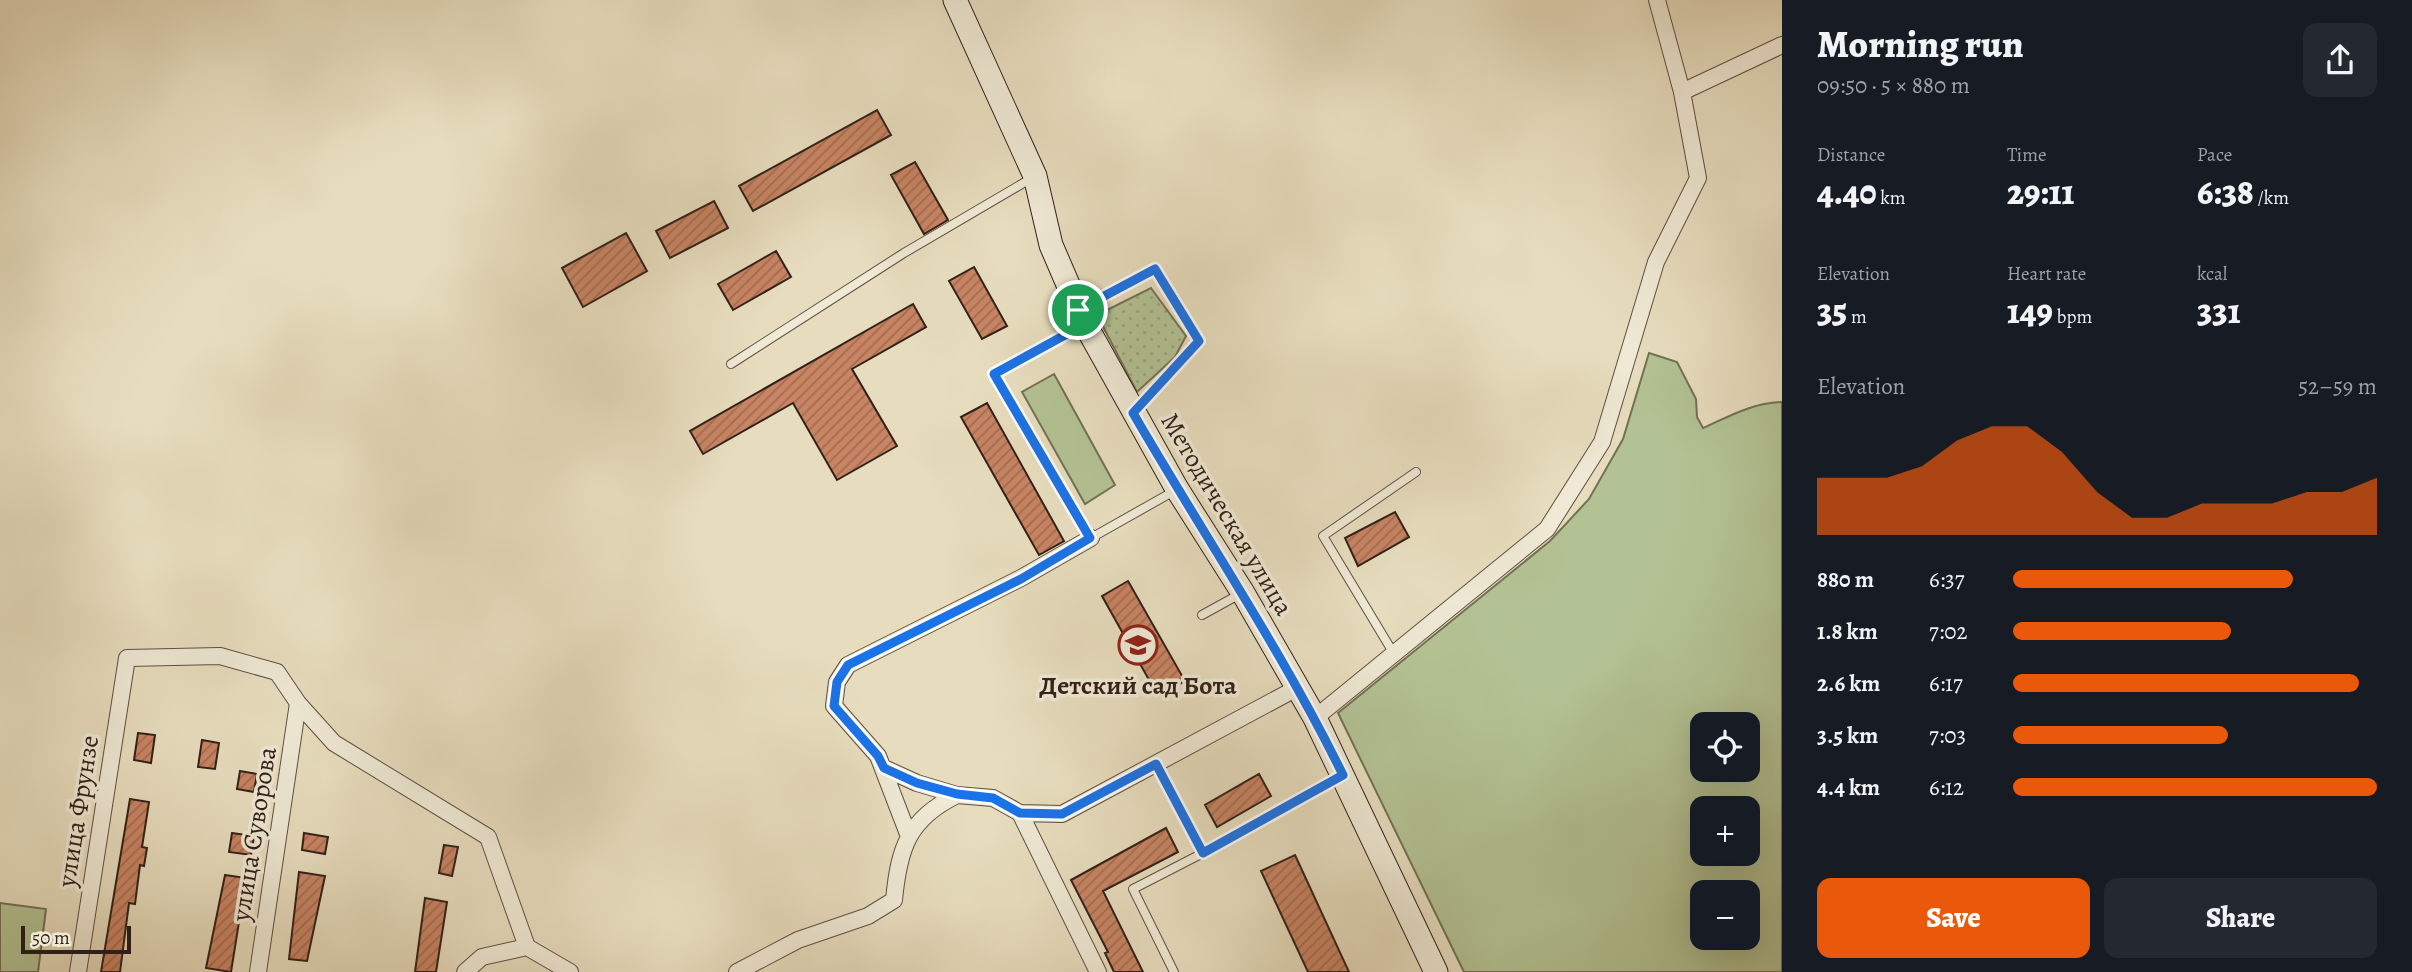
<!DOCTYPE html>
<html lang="en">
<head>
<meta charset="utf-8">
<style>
  :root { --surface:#171b24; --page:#242831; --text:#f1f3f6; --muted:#9ea1a6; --accent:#ea580c }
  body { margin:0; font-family:Alegreya,serif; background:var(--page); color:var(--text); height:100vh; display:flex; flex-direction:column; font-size:26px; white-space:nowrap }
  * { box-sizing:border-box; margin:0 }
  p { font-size:23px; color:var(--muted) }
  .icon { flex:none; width:38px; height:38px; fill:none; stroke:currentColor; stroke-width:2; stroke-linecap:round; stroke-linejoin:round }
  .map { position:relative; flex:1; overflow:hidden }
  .panel { display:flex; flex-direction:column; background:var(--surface); width:630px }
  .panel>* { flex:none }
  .fabs { position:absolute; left:1690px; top:712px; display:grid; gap:14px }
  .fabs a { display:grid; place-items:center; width:70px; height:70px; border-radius:14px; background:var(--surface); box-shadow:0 7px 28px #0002; font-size:35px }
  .scale { position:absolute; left:21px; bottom:18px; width:110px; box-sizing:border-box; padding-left:7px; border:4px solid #312019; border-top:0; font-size:19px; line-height:24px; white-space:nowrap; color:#312019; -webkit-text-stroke:5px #efe9d5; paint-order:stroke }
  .pin { position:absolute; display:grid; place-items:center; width:60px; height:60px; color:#fff; margin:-30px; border:4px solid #fff; border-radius:50%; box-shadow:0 2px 7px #0007 }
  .round { display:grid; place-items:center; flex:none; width:74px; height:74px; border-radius:14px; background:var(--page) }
  .summary { display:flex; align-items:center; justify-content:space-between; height:119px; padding:0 35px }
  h1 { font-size:38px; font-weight:800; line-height:52px }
  .metrics { display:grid; grid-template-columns:repeat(3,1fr); gap:10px; height:119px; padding:7px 35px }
  .metrics div { display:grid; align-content:center }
  .metrics b { font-size:35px; font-weight:800 }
  .metrics small { font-size:19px; font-weight:400 }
  .metrics p { font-size:19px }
  .chart { height:196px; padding:14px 35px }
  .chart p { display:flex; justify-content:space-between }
  .chart svg { width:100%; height:126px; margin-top:7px; fill:var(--accent); opacity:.7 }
  .cta { display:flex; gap:14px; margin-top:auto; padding:14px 35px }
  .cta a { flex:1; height:80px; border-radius:14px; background:var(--accent); color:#fff; font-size:28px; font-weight:800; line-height:80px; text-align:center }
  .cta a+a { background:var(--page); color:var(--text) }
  ul { padding:0 35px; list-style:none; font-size:23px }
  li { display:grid; grid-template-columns:112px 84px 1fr; align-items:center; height:52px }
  li i { height:18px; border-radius:9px; background:var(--accent) }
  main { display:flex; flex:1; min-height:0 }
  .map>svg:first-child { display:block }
  .grass { fill:url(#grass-dots); stroke:#727156; stroke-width:2 }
  .park { fill:#b3c294; stroke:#727156; stroke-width:2; fill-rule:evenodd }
  .building { fill:url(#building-hatch); stroke:#312019; stroke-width:2 }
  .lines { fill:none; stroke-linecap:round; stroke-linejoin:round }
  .lane-casing { stroke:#5e4f42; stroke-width:10 }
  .street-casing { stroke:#5e4f42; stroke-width:18 }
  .secondary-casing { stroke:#312019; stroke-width:25 }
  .lane { stroke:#efe9d5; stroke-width:8 }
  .street { stroke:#efe9d5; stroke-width:16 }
  .secondary { stroke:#efe9d5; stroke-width:23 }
  .route-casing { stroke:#fff; stroke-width:14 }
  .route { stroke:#1a73e8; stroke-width:9 }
  .labels { text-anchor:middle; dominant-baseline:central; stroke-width:7; stroke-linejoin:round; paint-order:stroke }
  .street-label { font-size:26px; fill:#312019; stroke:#efe9d5 }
  .poi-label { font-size:26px; font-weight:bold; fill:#312019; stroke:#efe9d5 }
</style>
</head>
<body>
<main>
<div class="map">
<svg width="1782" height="972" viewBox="0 0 1782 972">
  <defs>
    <pattern id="grass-dots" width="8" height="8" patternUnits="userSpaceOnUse" patternTransform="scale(1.75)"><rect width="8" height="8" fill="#b3c294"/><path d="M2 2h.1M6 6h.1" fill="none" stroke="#9aa67f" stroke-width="1.8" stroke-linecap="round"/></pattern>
    <pattern id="building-hatch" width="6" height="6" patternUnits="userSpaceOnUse" patternTransform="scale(1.75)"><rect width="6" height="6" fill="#c88463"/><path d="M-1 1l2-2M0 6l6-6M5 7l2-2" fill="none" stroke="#a36c51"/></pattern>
  </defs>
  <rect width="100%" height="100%" fill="#e7ddbe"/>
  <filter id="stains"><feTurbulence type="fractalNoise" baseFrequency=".00286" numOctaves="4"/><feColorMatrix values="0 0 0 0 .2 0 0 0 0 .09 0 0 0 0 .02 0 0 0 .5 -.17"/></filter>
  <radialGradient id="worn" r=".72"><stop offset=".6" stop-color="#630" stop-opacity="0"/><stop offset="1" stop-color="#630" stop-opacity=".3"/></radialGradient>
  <path class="grass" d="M1151,288L1186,336L1175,357L1137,392L1097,315Z"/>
  <path class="park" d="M1649,353L1677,362L1696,399L1697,417L1703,428C1730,416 1752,403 1782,402V972H1464L1338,713L1550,541L1589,499L1623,439ZM1748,724V770H1703V724ZM1748,808V854H1703V808ZM1748,892V938H1703V892Z
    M1054,374L1115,485L1085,504L1022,392Z
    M0,903L46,909L38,972H0Z"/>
  <path class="building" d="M877,110L891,135L753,211L739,186Z
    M915,162L948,220L924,234L891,175Z
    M714,201L728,228L670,258L656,231Z
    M626,233L647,271L583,307L562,268Z
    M776,251L791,277L733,310L718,284Z
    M974,267L1007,326L982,339L949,281Z
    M913,304L926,327L852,369L897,446L837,480L793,403L703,454L690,431Z
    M987,403L1064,541L1039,555L961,417Z
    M1395,512L1409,537L1358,566L1345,538Z
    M1128,581L1185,681L1158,696L1102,596Z
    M138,733L155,735L151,763L134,760Z
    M202,740L219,743L215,769L198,767Z
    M240,771L257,774L254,792L237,789Z
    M1259,774L1271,796L1217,827L1205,805Z
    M130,799L149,802L142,847L147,848L144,866L140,865L135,904L129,903L120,972H101Z
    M1166,828L1178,852L1103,891L1143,972H1114L1105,953L1108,952L1071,880Z
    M232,833L254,836L251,855L229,852Z
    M304,833L328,837L325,854L302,850Z
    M444,845L458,847L452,876L439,873Z
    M1295,855L1349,972H1308L1261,871Z
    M299,872L325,876L307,961L289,959Z
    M225,875L246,878L231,972L206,968Z
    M425,898L447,902L436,972H415Z"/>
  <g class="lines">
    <g class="lane-casing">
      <path id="lane" d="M1079,309L1155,269L1199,341L1135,411
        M1082,326L994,374L1091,538L1176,490
        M731,364L904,253L1032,178
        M1202,615L1240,594
        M1394,654L1323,536L1416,472
        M1156,764L1203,853
        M1174,972L1133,889L1203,853L1340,776"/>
    </g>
    <g class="street-casing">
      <path id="street" d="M1682,92L1782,45
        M1315,718L1547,529L1602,442L1656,262L1698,178L1682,92L1657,0
        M884,768L917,783L957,795L993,798L1020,813L1062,814L1297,688
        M1020,813L1098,972
        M908,834L878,756L834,706L837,682L848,665L1021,578L1091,538
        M78,972L127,658L220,656L277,672L298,703L334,743L488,837L527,947L570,972
        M258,972L298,703
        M465,972L482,957L527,947
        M737,972L798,940L868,916L894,900C899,848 908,819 957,795"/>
    </g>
    <g class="secondary-casing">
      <path id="secondary" d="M955,0L1035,176L1051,245L1085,324L1177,489L1243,593L1315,718L1436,972"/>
    </g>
    <use href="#lane" class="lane"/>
    <use href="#street" class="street"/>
    <use href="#secondary" class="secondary"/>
  </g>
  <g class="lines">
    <g class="route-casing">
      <path id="route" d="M1155,269L1199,341L1133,413C1203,534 1281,649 1343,775L1203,853L1156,764L1062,814L1020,813L993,798L957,794L917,783L884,768L878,756L834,706L837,682L848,665L1021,579L1090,538L994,374L1085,324L1078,310Z"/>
    </g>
    <use href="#route" class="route"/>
  </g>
  <defs>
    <g id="school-ring" transform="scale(2.0125)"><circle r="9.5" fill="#efe9d5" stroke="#8f2418" stroke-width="1.5"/><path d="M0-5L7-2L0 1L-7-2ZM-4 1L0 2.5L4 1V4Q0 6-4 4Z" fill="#8f2418"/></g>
  </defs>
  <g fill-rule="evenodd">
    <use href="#school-ring" x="1138" y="645"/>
  </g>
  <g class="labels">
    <g class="street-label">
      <text transform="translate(1227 514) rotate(59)">Методическая улица</text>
      <text transform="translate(78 811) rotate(-81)">улица Фрунзе</text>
      <text transform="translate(254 834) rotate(-81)">улица Суворова</text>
    </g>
    <g class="poi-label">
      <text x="1138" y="685">Детский сад Бота</text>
    </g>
  </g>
  <rect width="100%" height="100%" filter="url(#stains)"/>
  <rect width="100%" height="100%" fill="url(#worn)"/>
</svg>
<div class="fabs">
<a><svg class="icon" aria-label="locate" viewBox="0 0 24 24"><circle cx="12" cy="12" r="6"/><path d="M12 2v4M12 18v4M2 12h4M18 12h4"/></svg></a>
<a>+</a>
<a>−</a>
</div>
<div class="scale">50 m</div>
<div class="pin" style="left:1078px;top:310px;background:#1e9e55"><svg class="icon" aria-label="arrive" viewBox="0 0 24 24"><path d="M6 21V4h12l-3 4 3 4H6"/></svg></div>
</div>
<section class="panel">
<div class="summary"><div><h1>Morning run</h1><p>09:50 · 5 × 880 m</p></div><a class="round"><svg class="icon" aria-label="share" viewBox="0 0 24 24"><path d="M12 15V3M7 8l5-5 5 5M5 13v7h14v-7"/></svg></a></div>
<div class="metrics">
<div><p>Distance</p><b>4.40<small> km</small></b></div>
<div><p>Time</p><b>29:11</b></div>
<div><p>Pace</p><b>6:38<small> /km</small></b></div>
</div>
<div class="metrics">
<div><p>Elevation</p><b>35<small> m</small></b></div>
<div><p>Heart rate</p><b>149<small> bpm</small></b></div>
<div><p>kcal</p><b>331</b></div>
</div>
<div class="chart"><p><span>Elevation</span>52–59 m</p>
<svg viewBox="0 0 160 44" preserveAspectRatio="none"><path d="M0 44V24L10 24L20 24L30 20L40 11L50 6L60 6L70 15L80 29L90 38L100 38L110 33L120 33L130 33L140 29L150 29L160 24V44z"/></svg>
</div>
<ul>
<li><b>880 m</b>6:37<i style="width:77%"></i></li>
<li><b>1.8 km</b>7:02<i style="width:60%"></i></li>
<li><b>2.6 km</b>6:17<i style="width:95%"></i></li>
<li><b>3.5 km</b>7:03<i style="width:59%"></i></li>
<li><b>4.4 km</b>6:12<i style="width:100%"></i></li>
</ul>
<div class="cta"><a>Save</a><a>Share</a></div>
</section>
</main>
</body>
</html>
